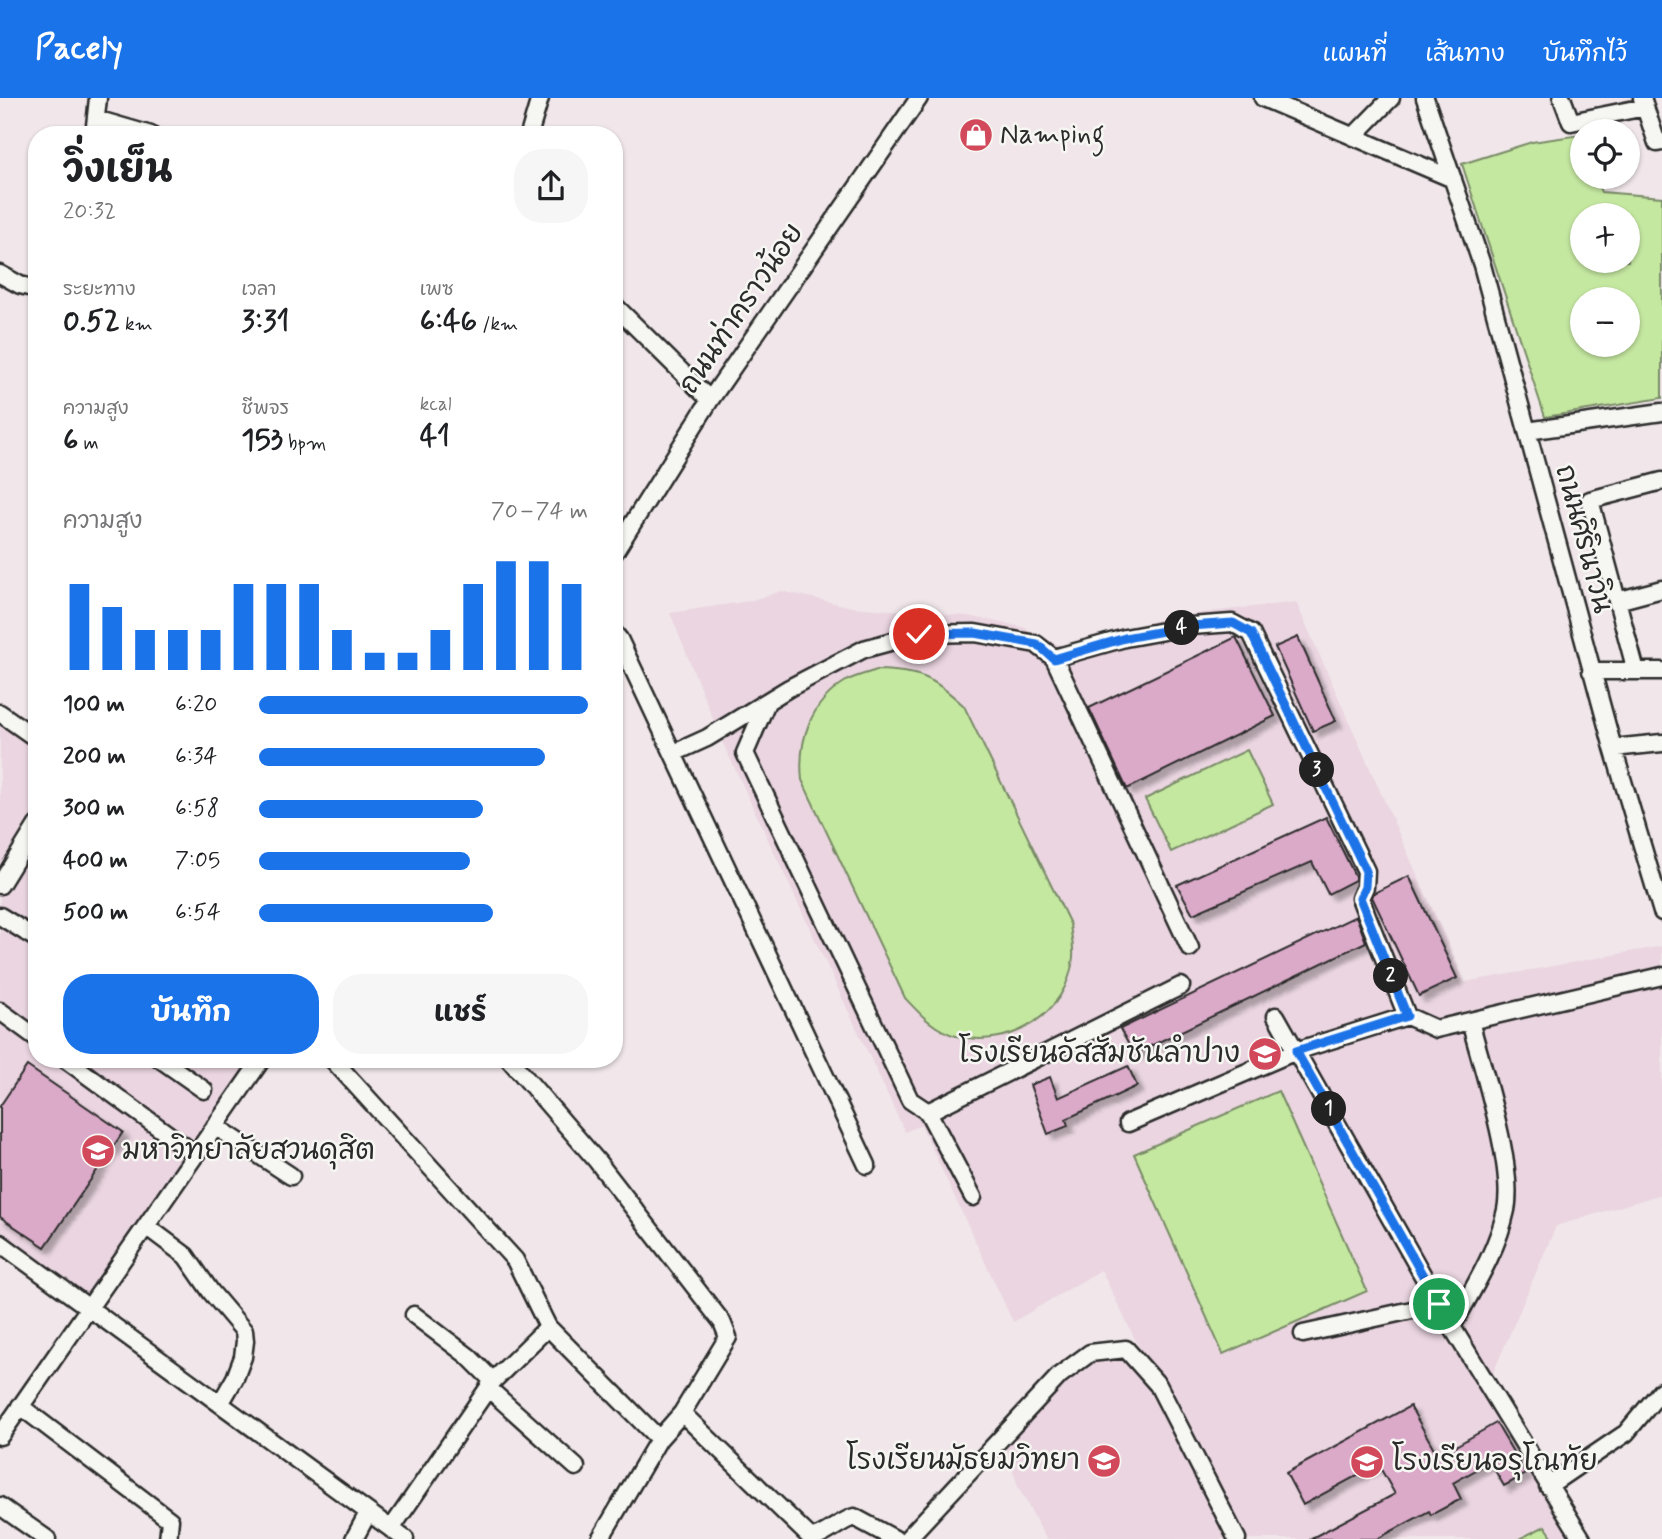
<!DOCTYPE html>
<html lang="th">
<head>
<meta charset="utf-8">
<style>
  :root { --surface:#fff; --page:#f6f6f6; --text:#202124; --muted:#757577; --accent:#1a73e8 }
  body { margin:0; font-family:Mynerve,"Playpen Sans Thai",sans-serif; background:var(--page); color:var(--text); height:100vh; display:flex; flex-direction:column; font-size:26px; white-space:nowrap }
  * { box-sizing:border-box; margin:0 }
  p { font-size:23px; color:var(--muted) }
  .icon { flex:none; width:38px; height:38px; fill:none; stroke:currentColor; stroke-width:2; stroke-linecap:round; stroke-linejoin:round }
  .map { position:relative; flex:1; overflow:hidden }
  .drawer { position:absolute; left:28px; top:28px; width:595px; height:942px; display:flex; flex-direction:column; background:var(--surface); border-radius:28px; box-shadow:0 2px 5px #0004 }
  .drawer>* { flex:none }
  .controls { position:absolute; left:1570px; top:21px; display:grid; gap:14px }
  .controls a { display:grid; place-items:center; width:70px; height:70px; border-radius:50%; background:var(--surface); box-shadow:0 2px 5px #0004; font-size:35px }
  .pin { position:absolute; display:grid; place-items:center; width:60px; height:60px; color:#fff; margin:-30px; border:4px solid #fff; border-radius:50%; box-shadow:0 2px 7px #0007 }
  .km { position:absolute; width:35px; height:35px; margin:-18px; border-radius:50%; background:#222; color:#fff; font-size:19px; line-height:35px; text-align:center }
  .round { display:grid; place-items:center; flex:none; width:74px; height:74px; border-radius:28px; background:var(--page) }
  .overview { display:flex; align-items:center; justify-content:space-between; height:119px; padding:0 35px }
  h1 { font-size:38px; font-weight:700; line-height:52px }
  .stats { display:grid; grid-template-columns:repeat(3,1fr); gap:10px; height:119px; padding:7px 35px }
  .stats div { display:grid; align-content:center }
  .stats b { font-size:30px; font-weight:700 }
  .stats small { font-size:19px; font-weight:400 }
  .stats p { font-size:19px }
  .chart { height:196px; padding:14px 35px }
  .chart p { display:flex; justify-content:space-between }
  .chart svg { width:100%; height:126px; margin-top:7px; stroke:var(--accent); stroke-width:6 }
  .button { display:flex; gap:14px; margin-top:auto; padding:14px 35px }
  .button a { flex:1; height:80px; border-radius:28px; background:var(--accent); color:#fff; font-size:28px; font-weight:700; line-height:80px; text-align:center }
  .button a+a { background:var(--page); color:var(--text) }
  ul { padding:0 35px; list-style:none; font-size:23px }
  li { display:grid; grid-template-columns:112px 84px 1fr; align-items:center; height:52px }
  li i { height:18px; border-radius:9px; background:var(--accent) }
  header { display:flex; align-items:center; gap:42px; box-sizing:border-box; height:98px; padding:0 35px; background:var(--accent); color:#fff }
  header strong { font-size:33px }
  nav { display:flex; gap:38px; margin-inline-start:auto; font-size:24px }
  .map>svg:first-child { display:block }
  .built { fill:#ead5e0 }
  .green { fill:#c5e8a1; stroke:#788a66; stroke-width:2; fill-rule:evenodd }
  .building { fill:#dbaac9; stroke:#2b2b2b; stroke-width:2; filter:url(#shadow) }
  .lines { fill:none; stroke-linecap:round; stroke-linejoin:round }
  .minor-casing { stroke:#2b2b2b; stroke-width:21 }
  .minor { stroke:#f6f6f2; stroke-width:16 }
  .route-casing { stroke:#fff; stroke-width:14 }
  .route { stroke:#1a73e8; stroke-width:9 }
  .labels { text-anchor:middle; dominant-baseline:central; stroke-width:5; stroke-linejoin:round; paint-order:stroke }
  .poi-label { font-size:28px; fill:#2b2b2b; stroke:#f6f6f2; text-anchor:start }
  .street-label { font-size:28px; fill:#2b2b2b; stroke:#f6f6f2 }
</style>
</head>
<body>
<header>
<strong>Pacely</strong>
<nav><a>แผนที่</a><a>เส้นทาง</a><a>บันทึกไว้</a></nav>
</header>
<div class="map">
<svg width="1662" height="1441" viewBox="0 0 1662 1441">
  <defs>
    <filter id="shadow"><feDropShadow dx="6" dy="6" stdDeviation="2" flood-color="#0004"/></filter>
  </defs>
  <rect width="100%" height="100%" fill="#f1e7ea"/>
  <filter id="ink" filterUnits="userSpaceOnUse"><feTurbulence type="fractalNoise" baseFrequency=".0143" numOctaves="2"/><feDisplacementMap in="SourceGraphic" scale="14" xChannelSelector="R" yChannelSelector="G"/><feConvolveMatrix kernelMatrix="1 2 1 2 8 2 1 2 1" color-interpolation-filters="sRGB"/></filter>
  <g filter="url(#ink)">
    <path class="built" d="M782,493L852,509L968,518L1023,529L1065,550L1167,519L1296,504L1465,884L1662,848V1096L1556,1128L1488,1287L1583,1441H1046L1018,1389L1003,1338L1090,1255L1126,1251L1156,1284L1101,1172L1013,1224L921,1027L905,1034L721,641L670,515L749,503Z
      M0,612L37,639V727L19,757L37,768V961H257L90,1211L0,1145Z"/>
    <path class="green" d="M1580,37L1582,43V79H1595L1601,94L1662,99V300L1545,319L1462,66L1532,44ZM1628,117V163H1582V117ZM1582,201H1628V247H1582Z
      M877,572C920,573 933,579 964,608L1070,826C1071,837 1074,848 1073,859C1068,916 1010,952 956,938C934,932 920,916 905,900L802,682C798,642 810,605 846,583C855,578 868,575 877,572Z
      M1247,652L1273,706L1171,754L1145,701Z
      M1278,993L1367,1193L1223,1256L1134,1056Z
      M1545,1428L1554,1441H1519Z"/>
    <path class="building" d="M1236,539L1275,618L1127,691L1089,610Z
      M1298,539L1336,623L1313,633L1275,549Z
      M1326,719L1355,778V782L1328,796L1312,764L1193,816L1177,787Z
      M1409,778L1457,880L1419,898L1372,799L1374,795Z
      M1356,818L1366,844L1134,956L1120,931Z
      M27,968L123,1034L45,1149L0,1119V1008Z
      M1128,968L1137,988L1066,1021L1068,1028L1048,1036L1030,987L1050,979L1058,1000Z
      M1410,1308L1438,1358L1496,1325L1526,1376L1504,1388L1490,1364L1453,1385L1461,1401L1431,1417L1429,1413L1377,1441H1310L1395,1396L1378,1366L1303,1407L1286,1375Z"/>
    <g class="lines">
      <g class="minor-casing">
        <path id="minor" d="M1263,0L1453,81
          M1425,0L1482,167L1613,650L1662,814
          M1562,0L1571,24L1645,9
          M1642,0L1657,45L1662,44
          M96,21L151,37
          M94,37L98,0
          M529,37L540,0
          M1353,39L1391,0
          M0,176L20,187L37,191
          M614,207L710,302
          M1527,333L1662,314
          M614,455L710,302L919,0
          M1617,503L1662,491
          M614,535L619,541L867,1067
          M1054,560L1125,540L1191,528L1232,525L1251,535L1366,773L1365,789L1360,800L1407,918
          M1591,573H1662
          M1636,573L1590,402L1662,383
          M767,604L745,655L910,1002L928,1014L973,1099
          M0,615L37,641
          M1613,650L1662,645
          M674,655L707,640L789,590L864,551L919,536L975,535L1036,546L1054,560L1190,850
          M0,787L37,727
          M0,818L37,841
          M0,913L37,940
          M1276,918L1452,1229L1582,1441
          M65,961L195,1056
          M160,961L204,992
          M332,961L515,1162L548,1229L659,1341
          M509,961L597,1063L722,1224L728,1239L682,1315L659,1341L600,1441
          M928,1014L1181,888
          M1128,1025L1296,953L1407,918L1436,931L1662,878
          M215,1028L291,1078
          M146,1128L186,1158L211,1194L244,1233L245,1243L243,1259L235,1280L220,1306
          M0,1145L405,1441
          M414,1217L468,1258L493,1283
          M1452,1229C1472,1192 1497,1154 1506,1112C1515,1069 1482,969 1470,923
          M1303,1236L1439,1206
          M488,1290L576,1369
          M20,1308L170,1422L168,1441
          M682,1315L811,1440C822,1440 840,1423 854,1419L895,1441
          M0,1338L262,961
          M1548,1388L1626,1335L1661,1293
          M0,1408L47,1441
          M391,1431L493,1283L548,1229
          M354,1441L368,1415
          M907,1441L1060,1277L1090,1255L1126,1251L1158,1287L1237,1441"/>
      </g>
      <use href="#minor" class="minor"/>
    </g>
  </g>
  <g class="lines" filter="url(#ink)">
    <g class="route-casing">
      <path id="route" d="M919,536L975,535L1037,546L1054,561L1125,540L1191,528L1233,525L1251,535L1366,773L1365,789L1360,800L1407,918L1296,953L1439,1206"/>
    </g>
    <use href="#route" class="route"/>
  </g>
  <defs>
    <g id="shop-disc" transform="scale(1.75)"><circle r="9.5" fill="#d1495b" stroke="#f6f6f2"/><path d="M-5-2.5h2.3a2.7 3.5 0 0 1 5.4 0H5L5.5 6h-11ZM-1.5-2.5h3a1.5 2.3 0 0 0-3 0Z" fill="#fff"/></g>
    <g id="school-disc" transform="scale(1.75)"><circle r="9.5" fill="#d1495b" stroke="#f6f6f2"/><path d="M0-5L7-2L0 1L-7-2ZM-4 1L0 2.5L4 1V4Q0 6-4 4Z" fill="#fff"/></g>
    <g id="university-disc" transform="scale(1.75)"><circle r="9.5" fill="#d1495b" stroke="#f6f6f2"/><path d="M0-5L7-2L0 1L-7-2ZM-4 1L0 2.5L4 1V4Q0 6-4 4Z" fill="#fff"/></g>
  </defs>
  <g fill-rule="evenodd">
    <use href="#shop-disc" x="976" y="37"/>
    <use href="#school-disc" x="1265" y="956"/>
    <use href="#university-disc" x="98" y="1053"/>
    <use href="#school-disc" x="1104" y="1363"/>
    <use href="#school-disc" x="1367" y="1364"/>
  </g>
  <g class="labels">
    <g class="poi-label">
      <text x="1000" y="37">Namping</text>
      <text x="1240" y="956" text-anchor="end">โรงเรียนอัสสัมชันลำปาง</text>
      <text x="122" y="1053">มหาวิทยาลัยสวนดุสิต</text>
      <text x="1080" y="1363" text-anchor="end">โรงเรียนมัธยมวิทยา</text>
      <text x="1392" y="1364">โรงเรียนอรุโณทัย</text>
    </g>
    <g class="street-label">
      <text transform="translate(742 211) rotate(-56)">ถนนท่าคราวน้อย</text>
      <text transform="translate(1583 441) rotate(75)">ถนนศิรินาวิน</text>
    </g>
  </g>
</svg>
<div class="controls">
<a><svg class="icon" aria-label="locate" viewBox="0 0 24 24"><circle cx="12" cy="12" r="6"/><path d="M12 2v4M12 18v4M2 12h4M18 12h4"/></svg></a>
<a>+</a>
<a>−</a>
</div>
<div class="pin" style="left:1439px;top:1206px;background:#1e9e55"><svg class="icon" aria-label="arrive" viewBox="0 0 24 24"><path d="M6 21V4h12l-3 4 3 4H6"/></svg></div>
<div class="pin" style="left:919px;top:536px;background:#d93025"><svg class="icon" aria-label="check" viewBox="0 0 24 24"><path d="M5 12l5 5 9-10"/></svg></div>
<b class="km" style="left:1329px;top:1011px">1</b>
<b class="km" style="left:1391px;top:878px">2</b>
<b class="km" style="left:1317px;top:672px">3</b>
<b class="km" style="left:1182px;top:530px">4</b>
<section class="drawer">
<div class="overview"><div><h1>วิ่งเย็น</h1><p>20:32</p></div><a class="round"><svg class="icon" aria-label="share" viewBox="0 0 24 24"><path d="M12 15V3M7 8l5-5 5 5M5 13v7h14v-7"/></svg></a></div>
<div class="stats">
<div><p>ระยะทาง</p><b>0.52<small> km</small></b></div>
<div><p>เวลา</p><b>3:31</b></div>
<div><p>เพซ</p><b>6:46<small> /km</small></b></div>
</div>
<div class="stats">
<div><p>ความสูง</p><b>6<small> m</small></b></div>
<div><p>ชีพจร</p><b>153<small> bpm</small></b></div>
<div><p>kcal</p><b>41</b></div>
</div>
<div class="chart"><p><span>ความสูง</span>70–74 m</p>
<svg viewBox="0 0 160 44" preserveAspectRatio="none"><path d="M5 44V14M15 44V22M25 44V30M35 44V30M45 44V30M55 44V14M65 44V14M75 44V14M85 44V30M95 44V38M105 44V38M115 44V30M125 44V14M135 44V6M145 44V6M155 44V14"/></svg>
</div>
<ul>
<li><b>100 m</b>6:20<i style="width:100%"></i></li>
<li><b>200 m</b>6:34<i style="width:87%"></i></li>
<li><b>300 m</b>6:58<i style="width:68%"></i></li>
<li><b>400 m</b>7:05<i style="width:64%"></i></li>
<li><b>500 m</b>6:54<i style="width:71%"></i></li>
</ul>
<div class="button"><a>บันทึก</a><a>แชร์</a></div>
</section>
</div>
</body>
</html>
